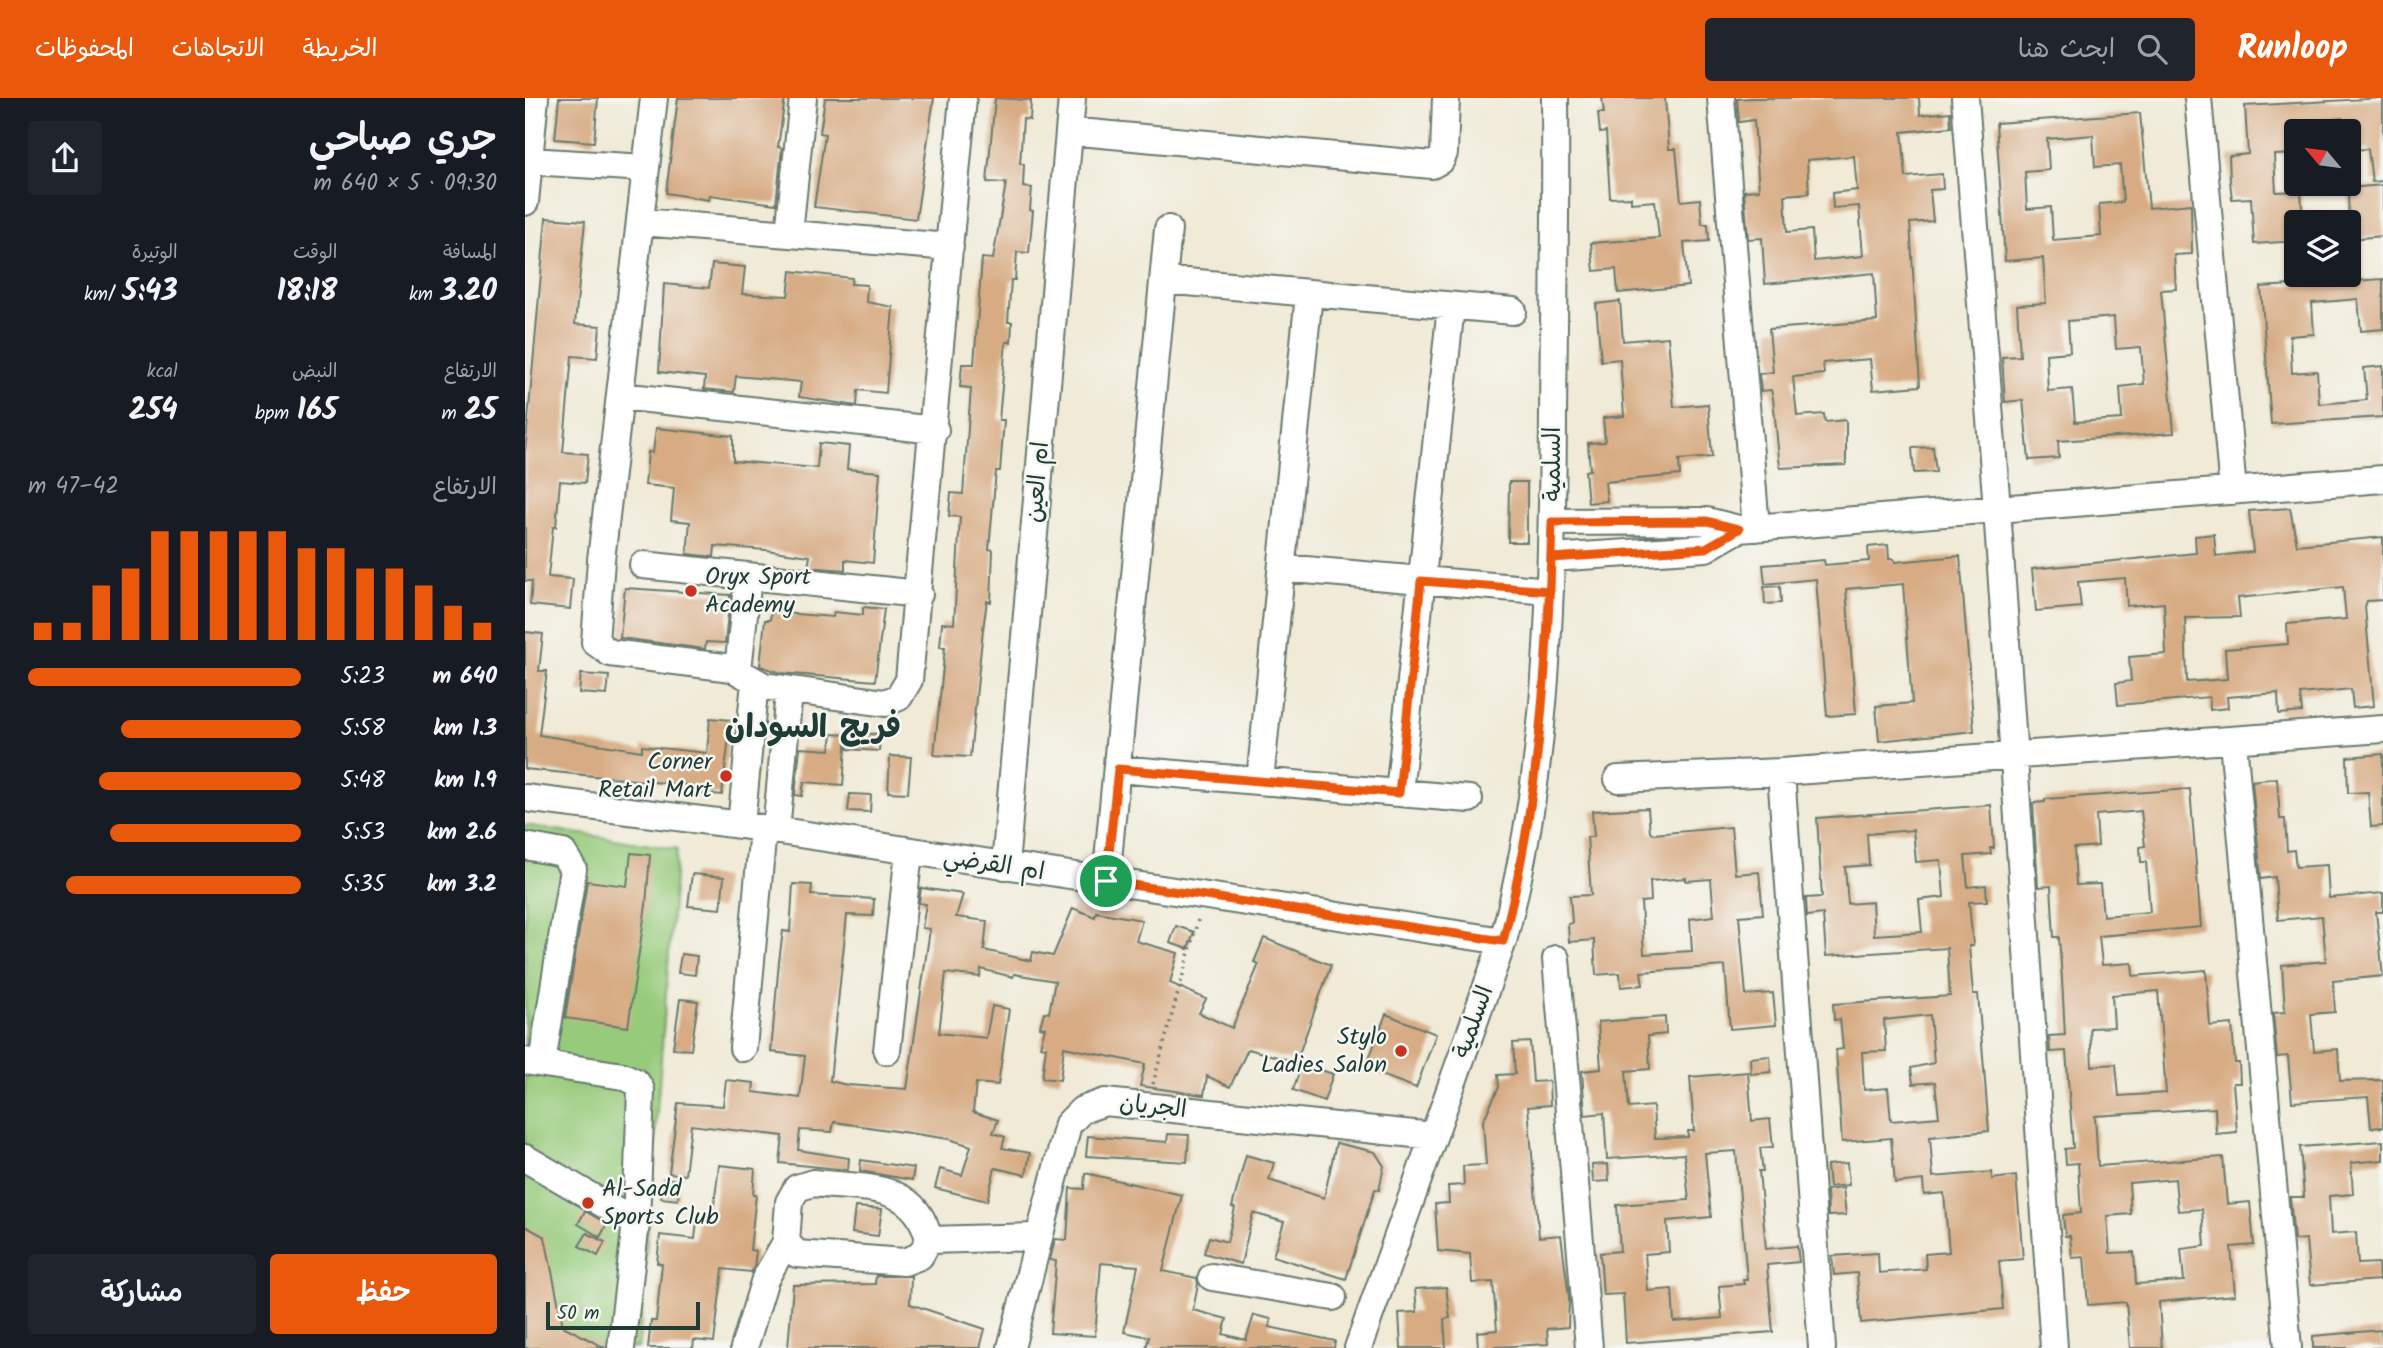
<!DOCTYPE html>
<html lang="ar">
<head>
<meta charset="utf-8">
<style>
  :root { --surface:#171b24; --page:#20242c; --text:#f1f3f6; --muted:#9ea1a6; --accent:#ea580c }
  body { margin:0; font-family:Kalam,"Playpen Sans Arabic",sans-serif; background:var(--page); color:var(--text); direction:rtl; height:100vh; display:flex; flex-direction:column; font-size:26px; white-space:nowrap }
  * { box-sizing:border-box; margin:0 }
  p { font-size:23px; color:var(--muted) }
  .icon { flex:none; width:38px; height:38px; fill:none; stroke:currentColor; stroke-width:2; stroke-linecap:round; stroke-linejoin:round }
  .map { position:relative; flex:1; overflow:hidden; direction:ltr }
  .drawer { display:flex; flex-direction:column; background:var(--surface); width:525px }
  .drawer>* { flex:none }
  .needle { width:46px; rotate:299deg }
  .tools { position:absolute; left:1759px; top:21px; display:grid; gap:14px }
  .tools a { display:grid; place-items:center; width:77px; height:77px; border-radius:7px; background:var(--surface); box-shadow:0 2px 5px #0004; font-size:35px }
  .scale { position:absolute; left:21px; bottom:18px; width:154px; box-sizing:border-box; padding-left:7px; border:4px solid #1f3d34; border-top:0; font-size:19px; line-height:24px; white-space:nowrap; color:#1f3d34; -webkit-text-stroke:5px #f6f6f2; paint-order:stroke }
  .pin { position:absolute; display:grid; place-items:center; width:60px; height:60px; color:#fff; margin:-30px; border:4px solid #fff; border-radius:50%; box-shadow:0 2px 7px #0007 }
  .round { display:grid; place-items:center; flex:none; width:74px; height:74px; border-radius:7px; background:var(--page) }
  .headline { display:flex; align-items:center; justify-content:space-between; height:119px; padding:0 28px }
  h1 { font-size:38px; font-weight:600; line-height:52px }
  .metrics { display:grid; grid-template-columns:repeat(3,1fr); gap:10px; height:119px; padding:7px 28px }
  .metrics div { display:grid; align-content:center }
  .metrics b { font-size:30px; font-weight:600 }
  .metrics small { font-size:19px; font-weight:400 }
  .metrics p { font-size:19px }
  .chart { height:196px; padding:14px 28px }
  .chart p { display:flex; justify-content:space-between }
  .chart svg { width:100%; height:126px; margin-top:7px; stroke:var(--accent); stroke-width:6 }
  .cta { display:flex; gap:14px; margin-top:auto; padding:14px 28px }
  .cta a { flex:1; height:80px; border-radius:7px; background:var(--accent); color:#fff; font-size:28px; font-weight:600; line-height:80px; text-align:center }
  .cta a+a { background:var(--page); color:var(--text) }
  ul { padding:0 28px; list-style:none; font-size:23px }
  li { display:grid; grid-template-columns:112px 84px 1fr; align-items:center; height:52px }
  li i { height:18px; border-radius:9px; background:var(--accent) }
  header { display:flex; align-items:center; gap:42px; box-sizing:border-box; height:98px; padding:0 35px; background:var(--accent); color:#fff }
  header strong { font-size:33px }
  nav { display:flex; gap:38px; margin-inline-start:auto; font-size:24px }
  .search { width:490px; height:63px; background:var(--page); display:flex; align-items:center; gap:18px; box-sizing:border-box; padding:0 24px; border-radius:7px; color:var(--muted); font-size:26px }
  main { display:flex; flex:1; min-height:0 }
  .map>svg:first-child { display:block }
  .green { fill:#97cb7c; stroke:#5b8458; stroke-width:2 }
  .building { fill:#d7ab83; fill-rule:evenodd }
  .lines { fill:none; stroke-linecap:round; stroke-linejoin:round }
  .minor-casing { stroke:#687a6d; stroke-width:30 }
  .path { stroke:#687a6d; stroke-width:3.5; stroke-dasharray:2 5; stroke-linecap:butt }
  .minor { stroke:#fff; stroke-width:26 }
  .route-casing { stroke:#fff; stroke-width:14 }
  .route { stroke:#ea580c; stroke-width:9 }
  .poi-dot { fill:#c8321e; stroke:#f6f6f2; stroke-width:2.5 }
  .labels { text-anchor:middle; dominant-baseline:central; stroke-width:5; stroke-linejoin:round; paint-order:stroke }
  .street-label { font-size:24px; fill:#1f3d34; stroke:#f6f6f2 }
  .poi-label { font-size:24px; fill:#1f3d34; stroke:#f6f6f2; text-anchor:start }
  .district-label { font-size:32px; font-weight:bold; fill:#1f3d34; stroke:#f6f6f2 }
</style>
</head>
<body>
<header>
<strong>Runloop</strong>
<div class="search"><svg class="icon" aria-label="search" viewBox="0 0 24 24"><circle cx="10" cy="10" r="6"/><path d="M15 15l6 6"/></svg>ابحث هنا</div>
<nav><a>الخريطة</a><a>الاتجاهات</a><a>المحفوظات</a></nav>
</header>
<main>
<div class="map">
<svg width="1858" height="1250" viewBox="0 0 1858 1250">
  <rect width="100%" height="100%" fill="#f6f6f2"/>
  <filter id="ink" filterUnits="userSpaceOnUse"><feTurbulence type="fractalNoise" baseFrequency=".0143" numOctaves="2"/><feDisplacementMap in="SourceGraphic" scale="14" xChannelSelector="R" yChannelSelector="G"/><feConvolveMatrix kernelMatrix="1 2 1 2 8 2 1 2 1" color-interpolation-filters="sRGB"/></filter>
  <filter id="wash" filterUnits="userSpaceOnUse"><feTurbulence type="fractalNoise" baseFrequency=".00686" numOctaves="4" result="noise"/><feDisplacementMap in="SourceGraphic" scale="28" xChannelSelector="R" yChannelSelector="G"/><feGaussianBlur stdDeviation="1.57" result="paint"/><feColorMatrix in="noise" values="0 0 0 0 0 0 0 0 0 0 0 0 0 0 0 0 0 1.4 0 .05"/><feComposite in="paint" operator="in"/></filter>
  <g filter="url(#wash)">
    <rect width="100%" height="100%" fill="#f0ead6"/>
    <path class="green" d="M0,727L152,751L114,1250H0Z"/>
    <g id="blocks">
      <path class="building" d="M34,0H73L69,44L30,41Z
        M153,0H260L253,49L257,50L251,106L185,97L184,102L141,95Z
        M300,0H409L391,121L289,109L300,36L295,35Z
        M470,0L506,2L505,22L498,21L495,66H499L498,89L507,90L505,112L508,113L504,155L492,154L490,182H486L483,224H487L486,244H481L474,322H479L475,373H471L464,451L468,452L466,504L462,503L458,531L445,659L409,657L420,549H415L417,525L429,526L435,419L424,418L426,395L438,396L446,290L435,289L437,266H449L457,160L468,161L481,85L462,84Z
        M1077,0H1140L1144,51H1151L1156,103L1175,101L1177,126H1183L1184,143L1159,145L1163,188L1093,195L1091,171L1069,173L1066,145L1134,140L1130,103L1106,105V99L1085,100L1081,34L1075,35L1073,15H1079Z
        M1228,0H1394L1395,17L1425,14L1426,29L1377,34L1381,79L1417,76L1418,91L1405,92L1408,123L1385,125L1395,288L1348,292L1345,261L1298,265L1299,276L1268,279L1272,318L1299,316L1300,324L1321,322V367L1255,370L1248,300L1246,292L1236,293L1234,276L1248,274L1244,231L1352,223L1349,175L1240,186L1237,140L1223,141L1219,93L1234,92L1229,22L1214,24L1212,1ZM1329,58L1332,92L1307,95L1308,110L1334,108L1338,158L1289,163L1287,132L1262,134L1260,97L1284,95L1282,62Z
        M1858,0V83L1847,84L1843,51L1824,52V33H1818L1817,20L1771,24V56L1749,57L1750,76L1751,94L1776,93L1778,124H1771V143L1729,146L1726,100L1707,101L1705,83L1704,58L1723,56L1720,8Z
        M1615,15L1624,110L1666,106L1667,156L1649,157L1651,191L1636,192L1649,335L1533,343L1534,360L1504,362L1498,302L1480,304L1477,259L1495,258L1492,207L1521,205L1518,160L1480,163L1471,25ZM1568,37L1570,69L1595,67L1598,104L1574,106L1576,138L1528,142L1526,109L1502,111L1500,74L1524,72L1522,41ZM1589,219L1591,251L1616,249L1619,286L1595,289L1597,321L1550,324L1547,291L1523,293L1521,256L1545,254L1543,223Z
        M1858,87V138L1824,141L1823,90Z
        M21,120L60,123L50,226L75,228L72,260L47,258L43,300L38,354L63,356L60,385L35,383L31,429H28L23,479L48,481L45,511L5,507L7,483H0V355Z
        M187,166L220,169L217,196L263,198L266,173L327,180L326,186L342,187L341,204L368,209L361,295L333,292L332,308L274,299L276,284L211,278L209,294L179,291L180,279L134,274L139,186L184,190Z
        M1858,181V231L1836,233L1833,201L1787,205L1789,236L1765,238L1767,275L1792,273L1794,306L1842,302L1839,270L1858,268V319L1746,326L1736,189Z
        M1095,203L1098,243L1143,239L1149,309L1183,306L1187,359L1154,362L1155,377L1080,384L1082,403L1063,405L1060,373L1065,372L1063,345L1080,344L1078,320L1099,318L1095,261L1076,263L1071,206Z
        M131,330L208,338V363L292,370L294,345L324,348L322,371L355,374L348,465L320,462V472L283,469L285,458L241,452L190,448L189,459L162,456L165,424L146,422L149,390L120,387L123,354L128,355Z
        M1408,349L1411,374L1389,375L1387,350Z
        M984,384H1002V444H983Z
        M1765,410L1772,447L1858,439V502L1842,503L1840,509L1849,608L1828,610L1826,591L1775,596L1777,614L1754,616L1753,595L1702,599L1703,610L1685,612L1684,599L1593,607L1591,585L1606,583L1604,559L1641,556L1639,505L1602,508L1600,480L1553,484L1556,509L1511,513L1507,471L1671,455L1670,438L1689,436L1691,458L1728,454L1724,413ZM1818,489L1821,521L1762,526L1763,546L1700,551L1702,581L1662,584L1660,520L1715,519L1713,500Z
        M1363,447L1364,461H1369L1370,464L1435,458L1449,633L1354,643L1351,608L1387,605L1378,486L1321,491L1331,616L1302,618L1291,481L1240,486L1238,467L1299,462L1300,467L1344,463L1343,449Z
        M1255,488L1256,505L1240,506L1239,489Z
        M100,490L205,497L200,545L181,544L180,551L95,540Z
        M338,509L359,511L350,583L256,575L235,568L240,522H245L246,514L308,519L309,514L338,517Z
        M0,534L18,536L14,573H22L14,637L117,653V648L182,655L185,620L206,622L197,697L168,694V688L0,671Z
        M56,576L84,578L82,597L54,595Z
        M324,635L355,636L354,653L323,651Z
        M307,636L322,637L318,687L279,684L277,698L270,697L275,650L305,652Z
        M1858,656V728L1846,729L1843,694L1823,695L1822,659Z
        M365,658L386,659L383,695L363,694Z
        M1752,680L1755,721H1760L1762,753L1769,752L1771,769L1802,767L1804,800L1858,795V814H1851L1858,878L1808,883L1810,914L1786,916L1789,953L1813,951L1815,983L1858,982V1029L1846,1030L1843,999L1767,1004L1763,958L1752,959L1748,915L1760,914L1757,867L1801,863L1797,818L1753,822L1750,779L1736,781L1727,683Z
        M1665,691L1676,829L1574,838L1577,867L1607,865L1608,878L1681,872L1685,928L1707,926L1710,965H1714L1715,985H1708L1712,1034L1691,1036L1690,1010L1570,1018L1573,1068L1698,1059L1702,1106L1725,1104L1729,1147L1706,1149L1710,1197L1634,1204L1637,1250H1605L1601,1204L1563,1207L1559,1159L1547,1160L1545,1138H1540L1538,1117L1556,1115L1553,1065L1541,1066L1540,1051L1548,1050L1541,953L1525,954L1524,938L1540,937L1537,881L1534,839H1529L1526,788L1513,789L1508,705L1520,704V701ZM1616,713L1620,748L1615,749L1616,764H1621L1625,814L1578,818L1575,786L1551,787L1549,750L1573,748L1571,717ZM1633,893L1641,995L1594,998L1591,966L1567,968L1565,930L1589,929L1587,897ZM1650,1081L1653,1113L1677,1111L1680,1148L1656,1151L1659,1183L1611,1186L1609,1154L1585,1155L1582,1118L1606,1116L1604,1085Z
        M325,696L346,697L345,714L323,713Z
        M1466,707L1469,750H1465L1466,756L1440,758L1443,789L1461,787L1462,803L1444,804L1448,848H1444L1448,896H1453L1464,1033L1405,1039L1408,1079L1467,1074V1081L1491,1078L1498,1161L1474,1163L1478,1211L1336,1225L1332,1175L1309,1177L1307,1158L1353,1155L1354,1175L1401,1171L1400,1156L1424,1154L1419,1095L1399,1097L1398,1082L1370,1085L1366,1040L1317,1044L1311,952L1318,951L1315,921L1309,922L1308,906L1425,898L1422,850L1301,858L1298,816L1282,818L1281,800L1297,799L1292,720ZM1388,732L1391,764L1416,762L1419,799L1394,802L1397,834L1349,837L1347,804L1323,806L1320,769L1344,767L1342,736ZM1405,917L1409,965L1386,970L1388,986L1410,984L1414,1019L1366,1023L1363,990L1339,992L1337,954L1361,953L1359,922Z
        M1123,710L1125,734L1129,736L1206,729L1210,776L1234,774L1238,816L1214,818L1221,897L1248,895L1251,927L1205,931L1200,868L1116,874L1118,887L1096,889L1095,875L1071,877L1069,842L1044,844L1043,826L1047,825L1045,798L1066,797L1062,739H1069L1067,713ZM1161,780V783L1186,781L1189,818L1165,821L1167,853L1119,856L1116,804L1126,803L1125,783Z
        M106,755L125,757L121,807L103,929L40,920L62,783L102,788Z
        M167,776L199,779L196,811L163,808Z
        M268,786L287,787L286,797L349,801L348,818L322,817L305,983L322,987L382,991L405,831L397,830L401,806L394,805L396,790L438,796L431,819L462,823L459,852L506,863L508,854L528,858L548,810L570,819L571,814L617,822L611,843L653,855L645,885L681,901L674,915L707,930L734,866L729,864L739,840L806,867L771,964L723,951L705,989L682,978L679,997L615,988L620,966L539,949L535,982L517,980L521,949L515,948L520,930L515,929L519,914L524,915L530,883L489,876L488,879L456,871L455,879L421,875L414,935L461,940L467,908L484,911L473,987L451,985L448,1014L473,1022L468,1035L480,1039L477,1050L505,1055L501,1077L470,1070L462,1103L410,1090L415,1071L437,1077L446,1048L424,1041L309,1024L307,1034L275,1032L273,1052L324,1060L323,1072L255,1065L258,1038L166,1027L160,1077L144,1075L153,1005L198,1008L201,982L229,985L228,994L275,1000L280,958L246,954L254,863L258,833L265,834Z
        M651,828L669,834L663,851L645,845Z
        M156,856L172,858L170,877L153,875Z
        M155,901L173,903L166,952L148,950Z
        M861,916L911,936L891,990L840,971Z
        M1140,919L1141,936L1123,938L1125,971L1101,973L1104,1010L1128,1008L1130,1040L1163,1039V1033H1169L1165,979L1223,974L1227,1023L1245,1021L1248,1049L1235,1050L1238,1073H1234L1241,1151L1272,1148L1274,1164L1242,1167L1248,1234L1101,1245L1098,1196L1078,1197L1075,1155L1095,1153L1092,1107L1164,1102L1159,1056L1082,1061L1079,1015L1060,1017L1057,973L1076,971L1073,924ZM1211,1053L1222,1182H1218L1219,1186L1194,1188L1197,1220L1149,1224L1147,1191L1123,1193L1120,1156L1144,1154L1142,1123L1186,1119L1180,1055Z
        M1005,944L1008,984L1024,983L1025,1007L1003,1009L1014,1139L1036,1137L1044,1199L1043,1229L1022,1231L1023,1246L953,1250L952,1234L972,1232L968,1184L947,1185L945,1156L913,1153L910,1106L924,1105L923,1088L939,1087L938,1068L961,1067L958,1023L974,989L973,977L990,976L988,945Z
        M1245,958L1246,974L1226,976L1225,960Z
        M777,966L808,976L799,1003L768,992Z
        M643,1036L664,1037L662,1064L561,1058L563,1038L642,1044Z
        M1858,1043V1062L1826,1065L1828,1096L1804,1098L1806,1136L1831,1134L1833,1166L1853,1165L1854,1182L1785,1187L1781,1141L1769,1142L1765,1099H1779L1775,1049Z
        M811,1045L850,1054L859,1068L854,1092L850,1091L821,1181L748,1158L759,1124L728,1115L716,1166L679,1155L684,1139L702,1144L710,1110L707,1109L721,1057L749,1065L744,1082L799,1100Z
        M336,1062L389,1070L387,1082L335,1073Z
        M1322,1065L1324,1087L1304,1089L1302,1067Z
        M1083,1066L1084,1083L1068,1084L1067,1067Z
        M194,1067L230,1071L228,1097H231L225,1152L231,1153L229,1169L226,1174L198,1171L189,1244L169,1242L168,1250H123L126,1223H131L137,1166L132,1165L135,1137L170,1141L173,1114L188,1116Z
        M560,1075L657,1097L638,1173L672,1180L673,1186L668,1212L702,1221L698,1236L721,1242L729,1217L746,1221L744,1229L810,1243L809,1250H621L624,1239L599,1234L613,1168L576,1165L570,1238L525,1235L531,1163L525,1162L530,1141L542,1142L545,1090L559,1091Z
        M139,1080L155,1082L153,1102L136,1100Z
        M1318,1090L1321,1117L1303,1118L1302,1092Z
        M330,1109L357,1111L353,1138L327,1135Z
        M60,1113L82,1126L75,1139L53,1126Z
        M0,1128L20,1139L38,1228L80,1250H0Z
        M62,1135L80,1144L73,1158L54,1148Z
        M351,1178H386L385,1206L460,1231L455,1250H263L268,1187L350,1186Z
        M921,1189L925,1220L919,1221L921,1250H876L874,1215L892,1214L890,1191Z
        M1856,1232L1858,1250H1788V1238Z"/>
    </g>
  </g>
  <g filter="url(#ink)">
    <use href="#blocks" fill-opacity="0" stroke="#687a6d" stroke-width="2"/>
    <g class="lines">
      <g class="minor-casing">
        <path id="minor" d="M129,0L76,462L70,544L85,555L207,570L239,588L360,605L374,599L384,582L438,0
          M1196,0L1231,430
          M1440,0L1472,411L1529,1250
          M1673,0L1708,393
          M544,33L907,67L916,62L919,55L921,0
          M4,63L121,70
          M0,104L10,0
          M116,124L425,149
          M264,135L278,0
          M639,182L988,213
          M95,298L410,332
          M1027,424L1182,423L1214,431L1858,381
          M1026,460L1181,450L1214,431
          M118,467L394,496
          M757,470L1025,493
          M213,572L223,479
          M1708,643L1763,1250
          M593,671L944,701
          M1256,674L1297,1250
          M1093,681L1256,674L1858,631
          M735,683L784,196
          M874,695L926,208
          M0,700L216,727L978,843
          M216,727L230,584
          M251,733L264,594
          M0,748L38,755L48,771L17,965
          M480,768L547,0
          M581,783L643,131
          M1031,861L1064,1250
          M218,950L238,731
          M362,953L384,754
          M0,963L98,978L111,984L116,992L111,1125L96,1250
          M0,1060L111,1125
          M288,1085C337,1091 391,1082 404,1142L395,1158L379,1164L272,1156L261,1144L264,1104L272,1090Z
          M404,1142L512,1139
          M687,1179L808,1199
          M219,1250L240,1181L261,1144
          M486,1250L543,1026L557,1012L580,1004L908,1038
          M833,1250L978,843C1024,672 1027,493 1028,318C1029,212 1031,106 1030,0"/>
      </g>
      <path class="path" d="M628,986L674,818"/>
      <use href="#minor" class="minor"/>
    </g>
  </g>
  <g class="lines" filter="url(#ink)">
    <g class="route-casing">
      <path id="route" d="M581,783L593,671L874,695L896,483L1025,493L1026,460L1181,450L1214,431L1182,423L1027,424C1023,564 1014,706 978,843L581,783"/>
    </g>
    <use href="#route" class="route"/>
  </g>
  <g class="poi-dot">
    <circle cx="166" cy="493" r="7"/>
    <circle cx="201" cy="678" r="7"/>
    <circle cx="876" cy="953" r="7"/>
    <circle cx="63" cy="1105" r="7"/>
  </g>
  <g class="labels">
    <g class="street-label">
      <text transform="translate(1028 366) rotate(-90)">السلمية</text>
      <text transform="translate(513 384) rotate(-85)">ام العين</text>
      <text transform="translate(469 767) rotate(9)">ام القرضي</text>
      <text transform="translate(949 924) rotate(-70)">السلمية</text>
      <text transform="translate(628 1009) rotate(6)">الجريان</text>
    </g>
    <g class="poi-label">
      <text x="180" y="479">Oryx Sport<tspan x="180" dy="28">Academy</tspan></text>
      <text x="187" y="664" text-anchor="end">Corner<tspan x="187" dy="28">Retail Mart</tspan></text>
      <text x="862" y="939" text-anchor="end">Stylo<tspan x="862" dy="28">Ladies Salon</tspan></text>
      <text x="77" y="1091">Al-Sadd<tspan x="77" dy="28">Sports Club</tspan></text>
    </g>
    <g class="district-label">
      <text x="288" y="630">فريج السودان</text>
    </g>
  </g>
</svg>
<div class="tools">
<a><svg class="needle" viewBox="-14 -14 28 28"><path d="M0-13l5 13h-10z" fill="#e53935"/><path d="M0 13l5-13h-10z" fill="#9ea1a6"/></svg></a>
<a><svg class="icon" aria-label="layers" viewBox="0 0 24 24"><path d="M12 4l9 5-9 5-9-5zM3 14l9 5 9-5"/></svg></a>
</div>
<div class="scale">50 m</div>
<div class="pin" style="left:581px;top:783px;background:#1e9e55"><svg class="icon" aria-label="arrive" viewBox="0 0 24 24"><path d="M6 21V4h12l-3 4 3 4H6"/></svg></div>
</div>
<section class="drawer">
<div class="headline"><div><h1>جري صباحي</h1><p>09:30 · 5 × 640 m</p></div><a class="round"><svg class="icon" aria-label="share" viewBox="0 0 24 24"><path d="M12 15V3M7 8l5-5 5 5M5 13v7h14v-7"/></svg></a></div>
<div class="metrics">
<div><p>المسافة</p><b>3.20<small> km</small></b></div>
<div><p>الوقت</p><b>18:18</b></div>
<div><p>الوتيرة</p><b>5:43<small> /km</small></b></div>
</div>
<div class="metrics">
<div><p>الارتفاع</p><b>25<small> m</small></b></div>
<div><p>النبض</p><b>165<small> bpm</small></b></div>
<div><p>kcal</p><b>254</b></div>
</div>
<div class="chart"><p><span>الارتفاع</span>42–47 m</p>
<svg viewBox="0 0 160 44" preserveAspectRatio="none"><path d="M5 44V38M15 44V38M25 44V25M35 44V19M45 44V6M55 44V6M65 44V6M75 44V6M85 44V6M95 44V12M105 44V12M115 44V19M125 44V19M135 44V25M145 44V32M155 44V38"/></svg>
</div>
<ul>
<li><b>640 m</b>5:23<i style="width:100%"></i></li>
<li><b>1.3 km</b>5:58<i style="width:66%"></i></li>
<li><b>1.9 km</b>5:48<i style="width:74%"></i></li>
<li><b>2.6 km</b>5:53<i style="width:70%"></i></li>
<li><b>3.2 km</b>5:35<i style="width:86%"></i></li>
</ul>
<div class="cta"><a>حفظ</a><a>مشاركة</a></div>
</section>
</main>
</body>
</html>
